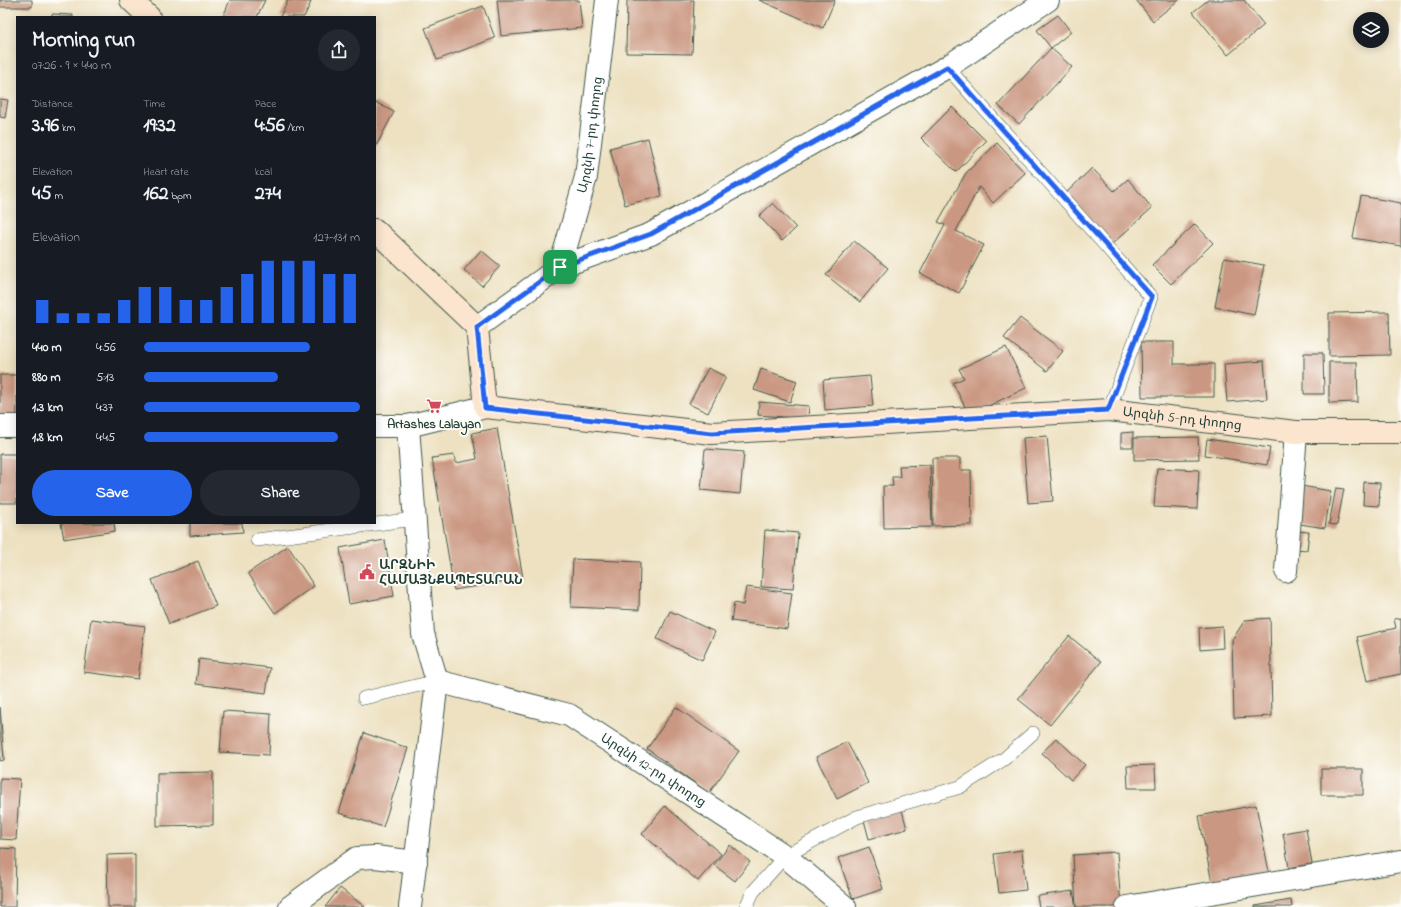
<!DOCTYPE html>
<html lang="en">
<head>
<meta charset="utf-8">
<style>
  :root { --surface:#171b24; --page:#242831; --text:#f1f3f6; --muted:#9ea1a6; --accent:#2563eb }
  body { margin:0; font-family:"Indie Flower","Noto Sans Armenian",sans-serif; background:var(--page); color:var(--text); height:100vh; display:flex; flex-direction:column; font-size:15px; white-space:nowrap }
  * { box-sizing:border-box; margin:0 }
  p { font-size:13px; color:var(--muted) }
  .icon { flex:none; width:22px; height:22px; fill:none; stroke:currentColor; stroke-width:2; stroke-linecap:round; stroke-linejoin:round }
  .map { position:relative; flex:1; overflow:hidden }
  .details { position:absolute; left:16px; top:16px; width:360px; height:508px; display:flex; flex-direction:column; background:var(--surface); border-radius:0px; box-shadow:0 2px 10px #0003 }
  .details>* { flex:none }
  .controls { position:absolute; left:1353px; top:12px; display:grid; gap:8px }
  .controls a { display:grid; place-items:center; width:36px; height:36px; border-radius:50%; background:var(--surface); box-shadow:0 2px 10px #0003; font-size:20px }
  .pin { position:absolute; display:grid; place-items:center; width:34px; height:34px; color:#fff; margin:-17px; border-radius:8px; box-shadow:0 2px 6px #0006 }
  .round { display:grid; place-items:center; flex:none; width:42px; height:42px; border-radius:21px; background:var(--page) }
  .head { display:flex; align-items:center; justify-content:space-between; height:68px; padding:0 16px }
  h1 { font-size:22px; font-weight:700; line-height:30px }
  .metrics { display:grid; grid-template-columns:repeat(3,1fr); gap:6px; height:68px; padding:4px 16px }
  .metrics div { display:grid; align-content:center }
  .metrics b { font-size:20px; font-weight:700 }
  .metrics small { font-size:11px; font-weight:400 }
  .metrics p { font-size:11px }
  .chart { height:112px; padding:8px 16px }
  .chart p { display:flex; justify-content:space-between }
  .chart svg { width:100%; height:72px; margin-top:4px; stroke:var(--accent); stroke-width:6 }
  .action { display:flex; gap:8px; margin-top:auto; padding:8px 16px }
  .action a { flex:1; height:46px; border-radius:24px; background:var(--accent); color:#fff; font-size:16px; font-weight:700; line-height:46px; text-align:center }
  .action a+a { background:var(--page); color:var(--text) }
  ul { padding:0 16px; list-style:none; font-size:13px }
  li { display:grid; grid-template-columns:64px 48px 1fr; align-items:center; height:30px }
  li i { height:10px; border-radius:5px; background:var(--accent) }
  .map>svg:first-child { display:block }
  .building { fill:#ca9882 }
  .lines { fill:none; stroke-linecap:round; stroke-linejoin:round }
  .lane-casing { stroke:#3e5649; stroke-width:14 }
  .street-casing { stroke:#3e5649; stroke-width:24 }
  .secondary-casing { stroke:#3e5649; stroke-width:24 }
  .lane { stroke:#fff; stroke-width:13 }
  .street { stroke:#fff; stroke-width:22 }
  .secondary { stroke:#fbe5cf; stroke-width:22 }
  .route-casing { stroke:#fff; stroke-width:8 }
  .route { stroke:#2563eb; stroke-width:5 }
  .labels { text-anchor:middle; dominant-baseline:central; stroke-width:4; stroke-linejoin:round; paint-order:stroke }
  .street-label { font-size:13px; fill:#1f3d34; stroke:#fdfcf7 }
  .poi-label { font-size:13px; font-weight:bold; fill:#1f3d34; stroke:#fdfcf7 }
</style>
</head>
<body>
<div class="map">
<svg width="1401" height="907" viewBox="0 0 1401 907">
  <rect width="100%" height="100%" fill="#fdfcf7"/>
  <filter id="ink" filterUnits="userSpaceOnUse"><feTurbulence type="fractalNoise" baseFrequency=".025" numOctaves="2"/><feDisplacementMap in="SourceGraphic" scale="8" xChannelSelector="R" yChannelSelector="G"/><feConvolveMatrix kernelMatrix="1 2 1 2 8 2 1 2 1" color-interpolation-filters="sRGB"/></filter>
  <filter id="wash" filterUnits="userSpaceOnUse"><feTurbulence type="fractalNoise" baseFrequency=".012" numOctaves="4" result="noise"/><feDisplacementMap in="SourceGraphic" scale="16" xChannelSelector="R" yChannelSelector="G"/><feGaussianBlur stdDeviation="0.9" result="paint"/><feColorMatrix in="noise" values="0 0 0 0 0 0 0 0 0 0 0 0 0 0 0 0 0 1.4 0 .05"/><feComposite in="paint" operator="in"/></filter>
  <g filter="url(#wash)">
    <rect width="100%" height="100%" fill="#ede1c1"/>
    <g id="blocks">
      <path class="building" d="M0,0H32V7H0Z
        M230,0H265L257,17H223Z
        M288,0L311,2L304,17H280Z
        M497,0H579L582,28L501,36Z
        M627,0H694L692,54L626,53Z
        M759,0H835L823,28Z
        M1136,0H1179L1153,21Z
        M1208,0H1244L1264,25L1228,55L1193,12Z
        M483,6L495,38L437,60L425,28Z
        M52,14L73,15V17H51Z
        M1058,15L1071,32L1051,48L1037,30Z
        M1051,48L1072,67L1019,124L998,105Z
        M0,99L8,100L5,118L0,117Z
        M375,102L394,112L375,148Z
        M952,107L986,141L956,172L921,138Z
        M648,138L662,196L625,205L610,148Z
        M997,143L1025,173L993,203L979,187L956,231L984,245L959,293L920,273L945,225L938,222L966,173Z
        M1092,168L1114,191L1128,179L1152,208L1112,244L1065,194Z
        M1361,196L1401,203V246L1353,238Z
        M773,203L796,228L782,241L759,216Z
        M1195,224L1213,243L1171,284L1152,265Z
        M854,241L888,268L860,302L826,275Z
        M481,250L500,266L482,286L464,270Z
        M1224,258L1264,265L1254,315L1215,307Z
        M1389,312L1390,355L1329,356V313Z
        M1020,318L1063,351L1047,371L1004,338Z
        M1141,342H1174V364H1214V397H1142Z
        M1006,347L1026,388L969,415L953,383L964,378L959,369Z
        M1304,353H1323L1324,394H1304Z
        M1264,361L1267,399L1227,402L1224,364Z
        M1329,362H1357L1358,402L1329,403Z
        M708,368L726,377L708,413L689,404Z
        M761,369L797,381L790,402L754,390Z
        M0,375H17V415H0Z
        M870,376L873,406L825,410L823,380Z
        M759,402L809,406L808,419L758,415Z
        M497,428L523,578L454,590L432,458L454,455L456,463L477,459L472,433Z
        M1133,432V447H1121V433Z
        M1047,436L1053,501L1028,503L1023,438Z
        M1198,437L1199,459L1134,460V438Z
        M1207,439L1270,448L1267,465L1205,455Z
        M705,449L744,452L740,494L701,490Z
        M0,454H17V503H0Z
        M932,458H960V470H971L972,525L933,526Z
        M930,465L932,527L884,528L883,486H893L892,477H900L899,466Z
        M1157,468L1199,470L1197,509L1154,507Z
        M1364,482L1380,483L1379,506L1363,505Z
        M1301,486L1331,491L1325,528L1294,523Z
        M1336,488L1344,489L1337,525L1329,524Z
        M61,523H114L115,531L64,539Z
        M190,523H242L243,532L190,536Z
        M765,530L798,533L793,589L761,587Z
        M1297,531L1309,532L1307,550L1295,549Z
        M385,540L394,596L349,604L340,548Z
        M288,546L314,586L275,613L248,573Z
        M573,559L640,562L639,610L571,607Z
        M198,561L216,606L169,624L152,580Z
        M746,587L792,593L787,629L731,621L734,603L743,605Z
        M670,611L715,632L702,660L657,639Z
        M1270,618L1272,716L1234,718L1232,640L1245,620Z
        M1401,618V674L1367,681L1357,637L1396,628L1394,619Z
        M91,619L145,626L138,679L84,672Z
        M1222,626L1223,648L1200,650L1199,628Z
        M1069,636L1101,662L1050,725L1018,699Z
        M199,659L270,668L266,693L196,684Z
        M0,707L4,760L0,761Z
        M676,707L739,751L709,793L647,749Z
        M223,711L271,714L269,755L220,752Z
        M364,733L408,748L383,827L339,813Z
        M1056,738L1085,765L1071,780L1042,753Z
        M847,742L868,783L837,799L816,757Z
        M1155,765L1156,788H1128L1127,766Z
        M1321,769H1363V795H1321Z
        M213,772V825L157,826V773Z
        M0,778L20,779L16,840L0,839Z
        M1256,805L1269,872L1212,883L1199,816Z
        M665,806L721,854L698,881L642,834Z
        M902,810L907,829L869,839L864,820Z
        M1306,829L1312,864L1289,868L1283,833Z
        M730,845L750,862L735,881L714,865Z
        M869,847L883,889L853,899L838,858Z
        M0,848L16,849L15,907H0Z
        M1022,850L1026,890L999,893L994,854Z
        M1117,852L1121,907H1076L1073,855Z
        M135,854V907H108L107,855Z
        M340,888L365,907H325Z
        M1073,891L1076,907H1039L1037,896Z
        M1291,900L1292,907H1255V906Z"/>
    </g>
  </g>
  <g filter="url(#ink)">
    <use href="#blocks" fill-opacity="0" stroke="#3e5649" stroke-width="1"/>
    <g class="lines">
      <g class="lane-casing">
        <path id="lane" d="M947,67L1151,297L1109,410
          M257,540L414,519
          M364,698L437,681
          M746,907L753,892L785,856L857,817L960,787L1004,759L1033,733"/>
      </g>
      <g class="street-casing">
        <g id="street">
          <path id="s1" d="M560,267L586,177L607,0"/>
          <path d="M477,327L560,267L651,234L947,67L1048,0"/>
          <path d="M0,426H17"/>
          <path d="M375,426H408L485,407"/>
          <path d="M408,426L423,634L437,681L410,907"/>
          <path d="M1286,571L1296,432"/>
          <path id="s2" d="M437,681L569,715L785,856L845,907"/>
          <path d="M290,907L357,858L375,857L416,862"/>
          <path d="M1127,907L1401,861"/>
        </g>
      </g>
      <g class="secondary-casing">
        <g id="secondary">
          <path d="M131,0L149,17"/>
          <path id="s3" d="M375,230L477,327L485,407L712,433L1109,410L1296,432H1401"/>
        </g>
      </g>
      <use href="#lane" class="lane"/>
      <use href="#street" class="street"/>
      <use href="#secondary" class="secondary"/>
    </g>
  </g>
  <g class="lines" filter="url(#ink)">
    <g class="route-casing">
      <path id="route" d="M947,67L1152,297L1108,410L712,433L485,408L477,327L560,267L651,234Z"/>
    </g>
    <use href="#route" class="route"/>
  </g>
  <defs>
    <g id="supermarket-bare" transform="scale(1.2)"><path d="M-6-5.5h2.5l.6 2H6L4.5 2H-2.5L-4.4-4H-6ZM-1.5 3.2a1.3 1.3 0 1 0 .1 0ZM3 3.2a1.3 1.3 0 1 0 .1 0Z" fill="#d1495b" stroke="#fdfcf7" stroke-width="2.5" paint-order="stroke"/></g>
    <g id="civic-bare" transform="scale(1.2)"><path d="M-.6-6.5H3V-4.5H.6V-3L4-1V1h2V6H-6V1h2V-1L-.6-3ZM-1.2 2.5V6h2.4V2.5Z" fill="#d1495b" stroke="#fdfcf7" stroke-width="2.5" paint-order="stroke"/></g>
  </defs>
  <g fill-rule="evenodd">
    <use href="#supermarket-bare" x="434" y="406"/>
    <use href="#civic-bare" x="367" y="572"/>
  </g>
  <g class="labels">
    <g class="street-label">
      <text stroke="none"><textPath href="#s1" startOffset="136">Արզնի 7-րդ փողոց</textPath></text>
      <text stroke="none"><textPath href="#s3" startOffset="921">Արզնի 5-րդ փողոց</textPath></text>
      <text stroke="none"><textPath href="#s2" startOffset="237">Արզնի 12-րդ փողոց</textPath></text>
    </g>
    <g class="poi-label">
      <text x="434" y="424">Artashes Lalayan</text>
      <text x="379" y="565" text-anchor="start">ԱՐԶՆԻԻ<tspan x="379" dy="15">ՀԱՄԱՅՆՔԱՊԵՏԱՐԱՆ</tspan></text>
    </g>
  </g>
</svg>
<div class="controls">
<a><svg class="icon" aria-label="layers" viewBox="0 0 24 24"><path d="M12 4l9 5-9 5-9-5zM3 14l9 5 9-5"/></svg></a>
</div>
<div class="pin" style="left:560px;top:267px;background:#1e9e55"><svg class="icon" aria-label="arrive" viewBox="0 0 24 24"><path d="M6 21V4h12l-3 4 3 4H6"/></svg></div>
<section class="details">
<div class="head"><div><h1>Morning run</h1><p>07:26 · 9 × 440 m</p></div><a class="round"><svg class="icon" aria-label="share" viewBox="0 0 24 24"><path d="M12 15V3M7 8l5-5 5 5M5 13v7h14v-7"/></svg></a></div>
<div class="metrics">
<div><p>Distance</p><b>3.96<small> km</small></b></div>
<div><p>Time</p><b>19:32</b></div>
<div><p>Pace</p><b>4:56<small> /km</small></b></div>
</div>
<div class="metrics">
<div><p>Elevation</p><b>45<small> m</small></b></div>
<div><p>Heart rate</p><b>162<small> bpm</small></b></div>
<div><p>kcal</p><b>274</b></div>
</div>
<div class="chart"><p><span>Elevation</span>127–131 m</p>
<svg viewBox="0 0 160 44" preserveAspectRatio="none"><path d="M5 44V30M15 44V38M25 44V38M35 44V38M45 44V30M55 44V22M65 44V22M75 44V30M85 44V30M95 44V22M105 44V14M115 44V6M125 44V6M135 44V6M145 44V14M155 44V14"/></svg>
</div>
<ul>
<li><b>440 m</b>4:56<i style="width:77%"></i></li>
<li><b>880 m</b>5:13<i style="width:62%"></i></li>
<li><b>1.3 km</b>4:37<i style="width:100%"></i></li>
<li><b>1.8 km</b>4:45<i style="width:90%"></i></li>
</ul>
<div class="action"><a>Save</a><a>Share</a></div>
</section>
</div>
</body>
</html>
